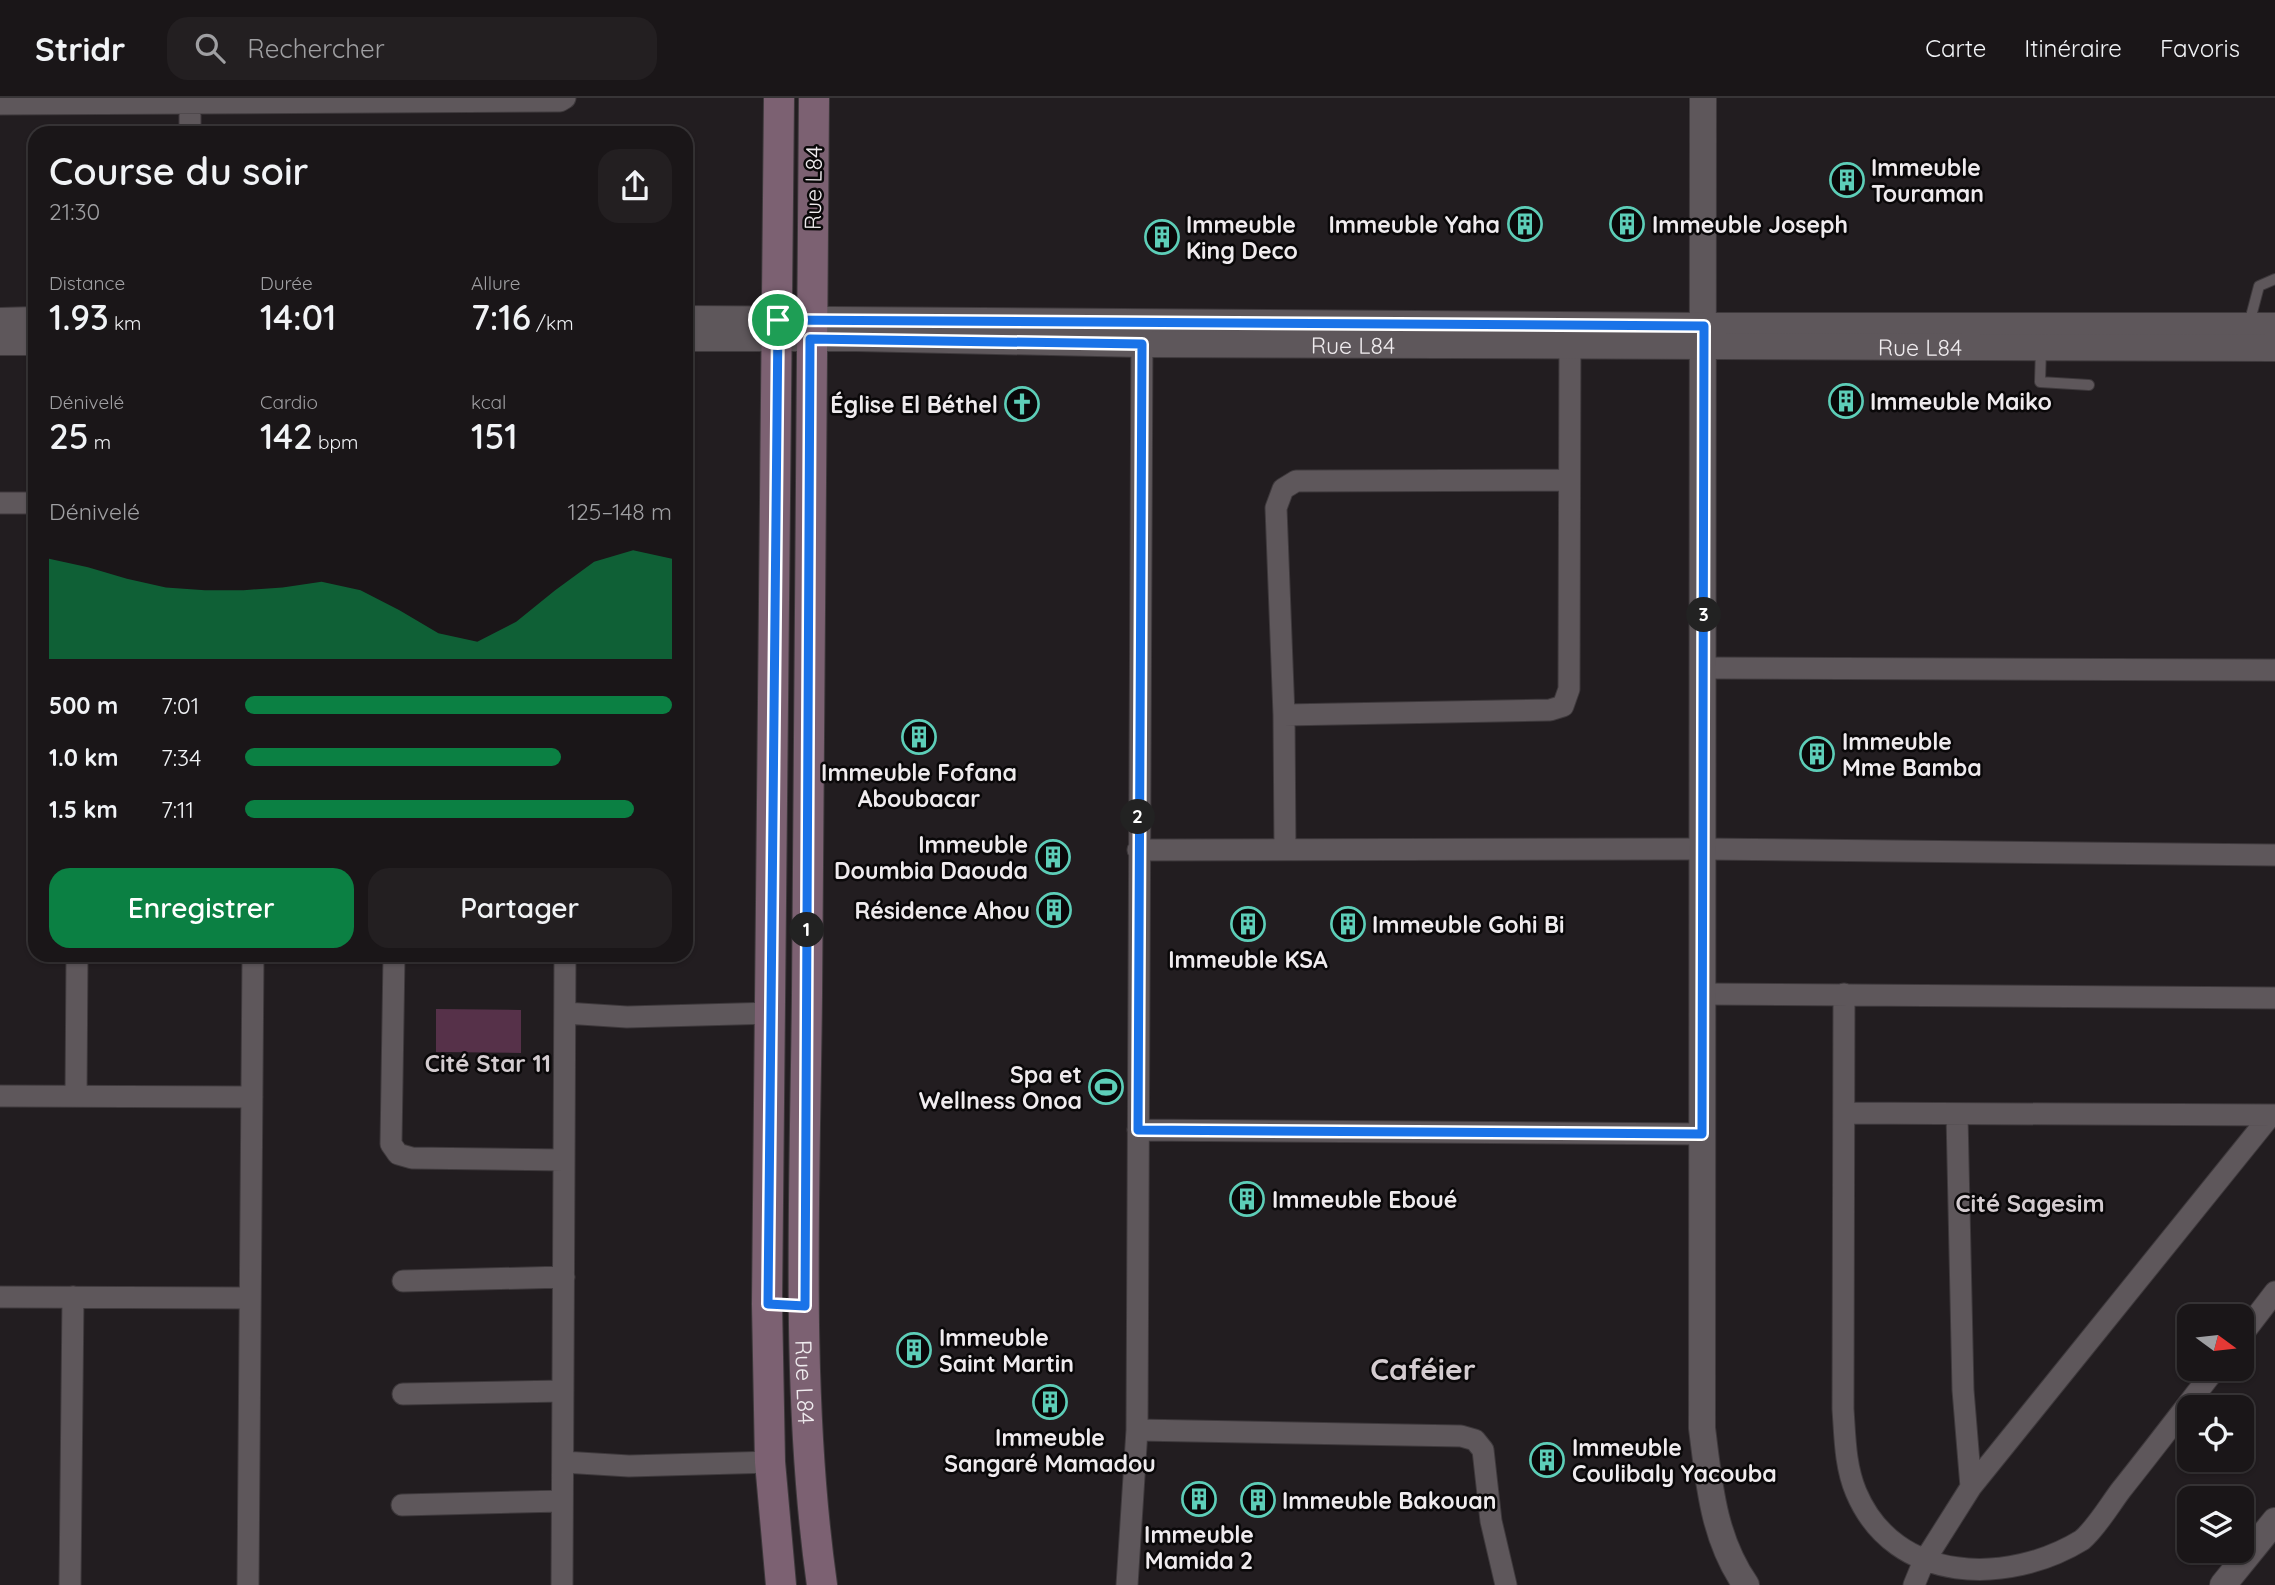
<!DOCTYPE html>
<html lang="fr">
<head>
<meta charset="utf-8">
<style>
  :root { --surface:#1a1618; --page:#231f21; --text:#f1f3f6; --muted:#9f9fa2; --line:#383537; --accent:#0b8043 }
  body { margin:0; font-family:Quicksand,sans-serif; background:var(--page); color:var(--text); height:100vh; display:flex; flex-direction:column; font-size:26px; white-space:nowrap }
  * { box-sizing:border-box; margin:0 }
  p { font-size:23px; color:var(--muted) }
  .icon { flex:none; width:38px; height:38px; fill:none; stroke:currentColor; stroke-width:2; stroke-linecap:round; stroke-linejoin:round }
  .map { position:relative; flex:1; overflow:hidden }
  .details { position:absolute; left:28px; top:28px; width:665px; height:836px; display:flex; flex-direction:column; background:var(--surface); border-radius:21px; box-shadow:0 2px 5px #0004,0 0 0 2px var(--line) }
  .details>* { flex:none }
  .needle { width:46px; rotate:105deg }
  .fabs { position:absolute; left:2177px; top:1206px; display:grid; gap:14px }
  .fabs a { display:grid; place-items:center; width:77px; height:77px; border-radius:14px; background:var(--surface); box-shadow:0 2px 5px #0004,0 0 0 2px var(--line); font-size:35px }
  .pin { position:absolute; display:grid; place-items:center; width:60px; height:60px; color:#fff; margin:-30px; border:4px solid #fff; border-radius:50%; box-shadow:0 2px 7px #0007 }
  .km { position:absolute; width:35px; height:35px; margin:-18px; border-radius:50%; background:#222; color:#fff; font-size:19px; line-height:35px; text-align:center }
  .round { display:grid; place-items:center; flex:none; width:74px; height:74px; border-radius:21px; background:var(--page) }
  .headline { display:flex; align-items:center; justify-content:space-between; height:119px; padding:0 21px }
  h1 { font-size:38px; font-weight:600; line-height:52px }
  .stats { display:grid; grid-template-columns:repeat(3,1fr); gap:10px; height:119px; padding:7px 21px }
  .stats div { display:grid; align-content:center }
  .stats b { font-size:35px; font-weight:600 }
  .stats small { font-size:19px; font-weight:400 }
  .stats p { font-size:19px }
  .chart { height:196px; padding:14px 21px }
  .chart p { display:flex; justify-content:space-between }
  .chart svg { width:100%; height:126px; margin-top:7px; fill:var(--accent); opacity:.7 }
  .button { display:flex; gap:14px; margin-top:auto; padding:14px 21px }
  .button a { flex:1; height:80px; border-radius:21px; background:var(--accent); color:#fff; font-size:28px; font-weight:600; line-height:80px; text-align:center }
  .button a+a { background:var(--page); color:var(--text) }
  ul { padding:0 21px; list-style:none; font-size:23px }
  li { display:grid; grid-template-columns:112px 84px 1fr; align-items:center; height:52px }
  li i { height:18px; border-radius:9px; background:var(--accent) }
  header { display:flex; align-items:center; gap:42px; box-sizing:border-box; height:98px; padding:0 35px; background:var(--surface); border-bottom:2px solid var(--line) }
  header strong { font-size:33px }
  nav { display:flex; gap:38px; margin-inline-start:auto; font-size:24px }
  .search { width:490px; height:63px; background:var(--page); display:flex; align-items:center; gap:18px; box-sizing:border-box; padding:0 24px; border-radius:21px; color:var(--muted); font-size:26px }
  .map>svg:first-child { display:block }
  .green { fill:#563149 }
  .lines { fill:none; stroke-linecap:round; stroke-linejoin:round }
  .service-casing { stroke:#3e393c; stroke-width:12 }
  .minor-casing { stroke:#3e393c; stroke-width:23 }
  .tertiary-casing { stroke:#3e393c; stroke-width:28 }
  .secondary-casing { stroke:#3e393c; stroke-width:32 }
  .service { stroke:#5e575b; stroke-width:10 }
  .minor { stroke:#5e575b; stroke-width:21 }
  .tertiary { stroke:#5e575b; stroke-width:26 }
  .secondary { stroke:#7c6172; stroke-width:30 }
  .route-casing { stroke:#fff; stroke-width:14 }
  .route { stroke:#1a73e8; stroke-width:9 }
  .labels { text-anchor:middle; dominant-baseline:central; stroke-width:5; stroke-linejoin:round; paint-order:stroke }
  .poi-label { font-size:23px; font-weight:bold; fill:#efebee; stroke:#0a0809; text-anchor:start }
  .street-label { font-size:23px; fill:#efebee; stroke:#0a0809 }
  .neighbourhood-label { font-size:24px; font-weight:bold; fill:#d4ccd0; stroke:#0a0809 }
  .district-label { font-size:30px; font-weight:bold; fill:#d4ccd0; stroke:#0a0809 }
</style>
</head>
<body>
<header>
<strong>Stridr</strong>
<div class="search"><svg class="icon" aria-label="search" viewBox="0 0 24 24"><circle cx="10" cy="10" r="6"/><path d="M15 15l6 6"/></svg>Rechercher</div>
<nav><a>Carte</a><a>Itinéraire</a><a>Favoris</a></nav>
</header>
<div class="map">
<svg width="2275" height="1487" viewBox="0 0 2275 1487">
  <rect width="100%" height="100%" fill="#221d20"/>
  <path class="green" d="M436,911L521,912V955L436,954Z"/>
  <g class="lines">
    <g class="service-casing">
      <path id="service" d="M2249,226L2259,188L2275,181
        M2041,249L2040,284L2089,287"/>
    </g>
    <g class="minor-casing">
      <path id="minor" d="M190,0V35
        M0,6L560,3L565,0
        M0,405H35
        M1704,570L2275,572
        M1284,617L1550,612L1563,608L1569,591L1570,233
        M1285,751L1284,617L1276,410L1283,391L1296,383L1568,382
        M1138,752L1703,751L2275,757
        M394,858L391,1046L398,1056L412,1060L564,1062
        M1702,896L2275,900
        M1844,896L1843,1311C1845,1339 1845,1368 1856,1394C1895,1487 2009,1487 2082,1442C2097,1429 2109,1408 2121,1392C2153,1352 2184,1311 2216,1270
        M565,915L627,919L772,915
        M0,998L252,999
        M76,998L77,858
        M1844,1015L2275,1017
        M1957,1017L1963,1292L1971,1389
        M1138,1032L1702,1036
        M403,1183L564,1179
        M0,1199L250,1200
        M2242,1237L2275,1194
        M403,1296L563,1293
        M1137,1332L1461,1338L1475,1342L1483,1352L1491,1423L1506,1487
        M563,1364L629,1368L770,1364
        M402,1407L562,1403
        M70,1487L73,1199
        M248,1487L253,858
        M562,1487L565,858
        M1127,1487L1137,1332L1142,233
        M1914,1487L1923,1465L1971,1389L2271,1017"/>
    </g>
    <g class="tertiary-casing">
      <g id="tertiary">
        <path d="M1703,0L1702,1330C1709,1385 1713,1440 1746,1487"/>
        <path d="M686,221L1704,228H2275"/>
        <path d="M0,223L35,222"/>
        <path id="s1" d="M686,240H856L1142,246L2275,250"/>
        <path d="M0,244H35"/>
        <path d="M2223,1487L2275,1423"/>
      </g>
    </g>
    <g class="secondary-casing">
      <g id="secondary">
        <path d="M779,0L767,1206L770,1364L781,1487"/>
        <path id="s2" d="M814,0C811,299 808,598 807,897C805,1090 795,1297 822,1487"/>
      </g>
    </g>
    <use href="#service" class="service"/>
    <use href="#minor" class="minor"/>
    <use href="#tertiary" class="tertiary"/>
    <use href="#secondary" class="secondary"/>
  </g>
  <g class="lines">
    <g class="route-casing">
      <path id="route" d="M778,222L1704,228L1702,1036L1138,1032L1142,246L810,241L805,1208L768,1206Z"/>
    </g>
    <use href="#route" class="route"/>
  </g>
  <defs>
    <g id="building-ring" transform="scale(1.75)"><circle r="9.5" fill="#0a0809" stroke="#5dceb8" stroke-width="1.5"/><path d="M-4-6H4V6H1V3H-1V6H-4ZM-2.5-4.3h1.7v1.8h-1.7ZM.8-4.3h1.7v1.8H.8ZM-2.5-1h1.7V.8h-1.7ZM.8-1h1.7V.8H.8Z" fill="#5dceb8"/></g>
    <g id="church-ring" transform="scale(1.75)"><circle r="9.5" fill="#0a0809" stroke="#5dceb8" stroke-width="1.5"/><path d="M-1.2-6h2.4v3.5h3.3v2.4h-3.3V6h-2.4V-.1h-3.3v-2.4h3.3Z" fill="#5dceb8"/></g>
    <g id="stadium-ring" transform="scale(1.75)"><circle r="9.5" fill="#0a0809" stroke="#5dceb8" stroke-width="1.5"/><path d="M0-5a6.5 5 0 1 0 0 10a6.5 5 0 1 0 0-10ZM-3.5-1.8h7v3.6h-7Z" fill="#5dceb8"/></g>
  </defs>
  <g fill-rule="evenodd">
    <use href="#building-ring" x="1847" y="82"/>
    <use href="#building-ring" x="1525" y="126"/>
    <use href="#building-ring" x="1627" y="126"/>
    <use href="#building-ring" x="1162" y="139"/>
    <use href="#building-ring" x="1846" y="303"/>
    <use href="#church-ring" x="1022" y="306"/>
    <use href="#building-ring" x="919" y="639"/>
    <use href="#building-ring" x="1817" y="656"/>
    <use href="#building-ring" x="1053" y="759"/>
    <use href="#building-ring" x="1054" y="812"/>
    <use href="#building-ring" x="1248" y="826"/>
    <use href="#building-ring" x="1348" y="826"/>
    <use href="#stadium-ring" x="1106" y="989"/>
    <use href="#building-ring" x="1247" y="1101"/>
    <use href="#building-ring" x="914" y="1252"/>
    <use href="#building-ring" x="1050" y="1304"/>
    <use href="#building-ring" x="1547" y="1362"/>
    <use href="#building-ring" x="1199" y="1401"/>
    <use href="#building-ring" x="1258" y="1402"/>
  </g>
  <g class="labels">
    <g class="poi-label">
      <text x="1871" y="69">Immeuble<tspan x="1871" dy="26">Touraman</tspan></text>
      <text x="1186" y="126">Immeuble<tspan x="1186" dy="26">King Deco</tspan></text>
      <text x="1500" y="126" text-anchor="end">Immeuble Yaha</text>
      <text x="1652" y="126">Immeuble Joseph</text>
      <text x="1870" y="303">Immeuble Maiko</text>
      <text x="998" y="306" text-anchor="end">Église El Béthel</text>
      <text x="1842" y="643">Immeuble<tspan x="1842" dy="26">Mme Bamba</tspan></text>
      <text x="919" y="674" text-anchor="middle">Immeuble Fofana<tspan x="919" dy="26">Aboubacar</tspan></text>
      <text x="1028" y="746" text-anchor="end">Immeuble<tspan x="1028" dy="26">Doumbia Daouda</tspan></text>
      <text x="1030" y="812" text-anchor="end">Résidence Ahou</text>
      <text x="1372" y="826">Immeuble Gohi Bi</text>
      <text x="1248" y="861" text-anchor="middle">Immeuble KSA</text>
      <text x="1082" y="976" text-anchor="end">Spa et<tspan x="1082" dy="26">Wellness Onoa</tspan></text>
      <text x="1272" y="1101">Immeuble Eboué</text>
      <text x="939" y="1239">Immeuble<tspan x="939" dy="26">Saint Martin</tspan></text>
      <text x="1050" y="1339" text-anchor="middle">Immeuble<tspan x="1050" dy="26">Sangaré Mamadou</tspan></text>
      <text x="1572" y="1349">Immeuble<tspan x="1572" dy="26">Coulibaly Yacouba</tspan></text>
      <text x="1282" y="1402">Immeuble Bakouan</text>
      <text x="1199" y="1436" text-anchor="middle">Immeuble<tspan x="1199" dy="26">Mamida 2</tspan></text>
    </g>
    <g class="street-label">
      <text transform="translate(813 90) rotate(-89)">Rue L84</text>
      <text stroke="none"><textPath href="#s1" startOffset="667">Rue L84</textPath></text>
      <text stroke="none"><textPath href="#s1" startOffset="1234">Rue L84</textPath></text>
      <text stroke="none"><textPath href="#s2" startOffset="1284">Rue L84</textPath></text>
    </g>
    <g class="neighbourhood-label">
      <text x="488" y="965">Cité Star 11</text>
      <text x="2030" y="1105">Cité Sagesim</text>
    </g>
    <g class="district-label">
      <text x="1423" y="1271">Caféier</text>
    </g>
  </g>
</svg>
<div class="fabs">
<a><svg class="needle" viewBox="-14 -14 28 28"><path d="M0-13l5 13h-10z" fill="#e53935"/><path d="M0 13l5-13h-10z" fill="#9f9fa2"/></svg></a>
<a><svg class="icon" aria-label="locate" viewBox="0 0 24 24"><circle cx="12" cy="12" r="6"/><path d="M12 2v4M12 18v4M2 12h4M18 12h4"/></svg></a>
<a><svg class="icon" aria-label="layers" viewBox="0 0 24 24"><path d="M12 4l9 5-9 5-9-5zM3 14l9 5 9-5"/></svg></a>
</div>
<div class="pin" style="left:778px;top:222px;background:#1e9e55"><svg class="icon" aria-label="arrive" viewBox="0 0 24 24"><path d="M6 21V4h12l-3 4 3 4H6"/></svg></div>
<b class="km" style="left:807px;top:832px">1</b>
<b class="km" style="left:1138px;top:719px">2</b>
<b class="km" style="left:1704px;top:517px">3</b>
<section class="details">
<div class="headline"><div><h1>Course du soir</h1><p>21:30</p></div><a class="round"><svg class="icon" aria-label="share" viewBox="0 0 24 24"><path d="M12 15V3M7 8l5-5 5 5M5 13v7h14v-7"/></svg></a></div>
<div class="stats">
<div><p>Distance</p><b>1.93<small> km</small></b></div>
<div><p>Durée</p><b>14:01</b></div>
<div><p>Allure</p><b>7:16<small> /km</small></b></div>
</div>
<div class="stats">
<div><p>Dénivelé</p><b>25<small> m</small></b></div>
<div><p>Cardio</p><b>142<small> bpm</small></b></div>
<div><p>kcal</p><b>151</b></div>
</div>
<div class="chart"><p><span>Dénivelé</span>125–148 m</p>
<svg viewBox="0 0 160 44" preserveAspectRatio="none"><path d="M0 44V9L10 12L20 16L30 19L40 20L50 20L60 19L70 17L80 20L90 27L100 35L110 38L120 31L130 20L140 10L150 6L160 9V44z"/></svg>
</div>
<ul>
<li><b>500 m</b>7:01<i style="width:100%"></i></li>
<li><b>1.0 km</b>7:34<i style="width:74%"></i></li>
<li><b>1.5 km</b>7:11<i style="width:91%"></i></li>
</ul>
<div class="button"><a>Enregistrer</a><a>Partager</a></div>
</section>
</div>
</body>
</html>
